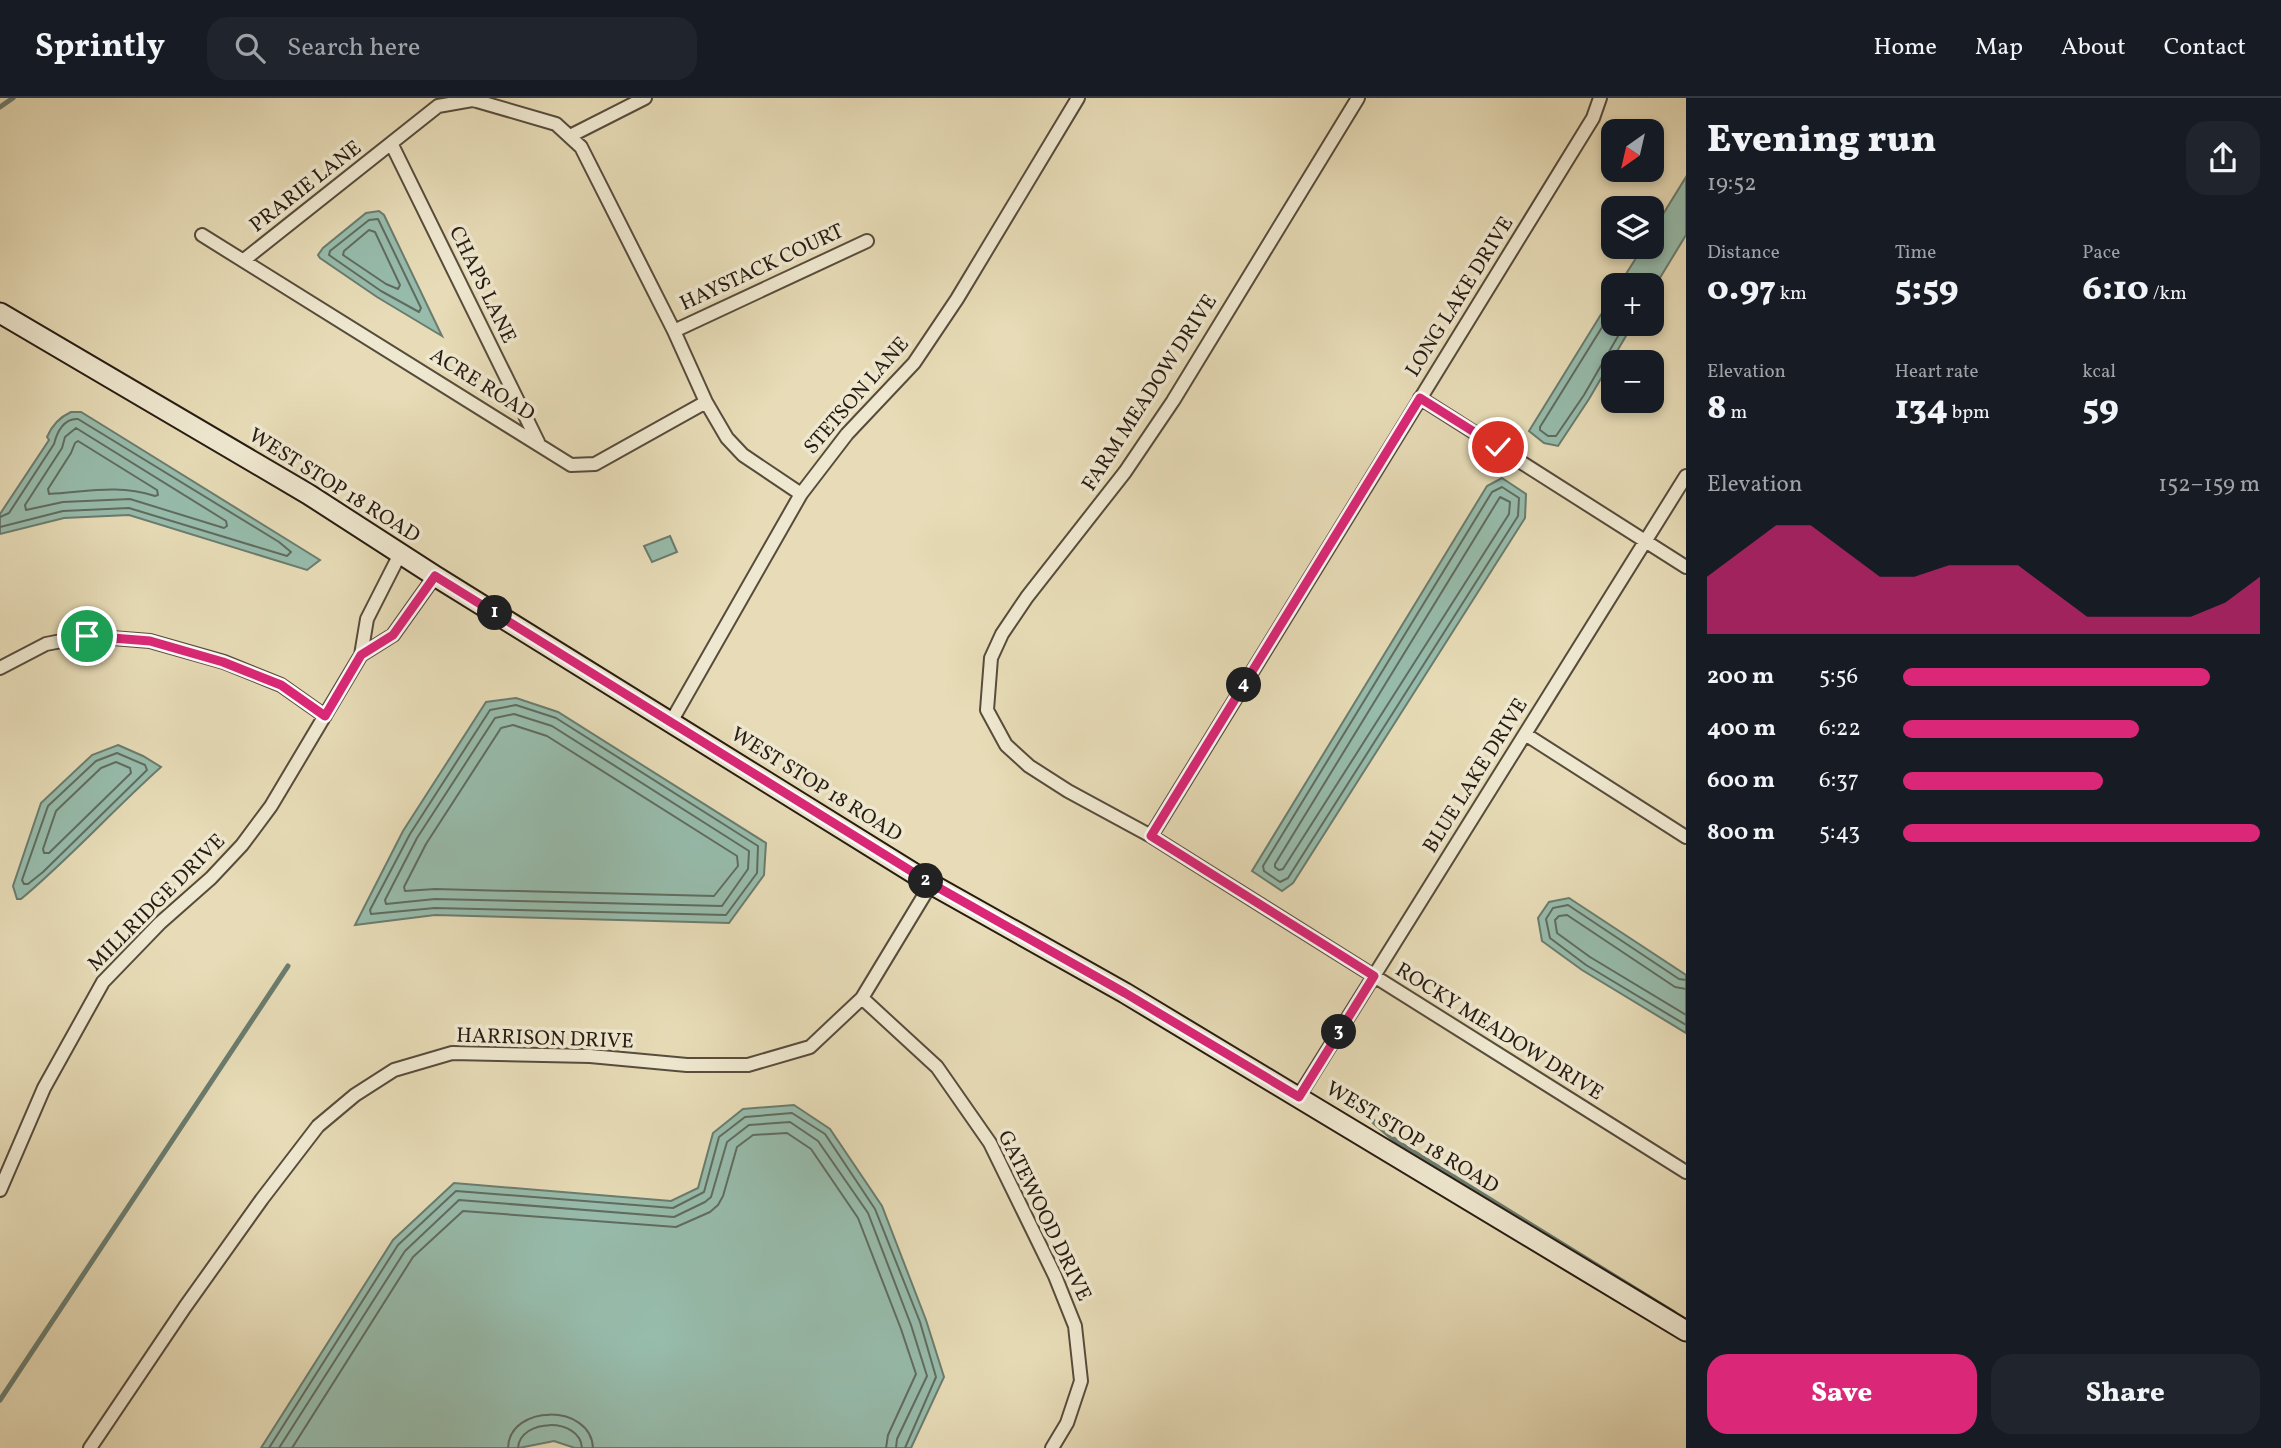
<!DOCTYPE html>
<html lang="en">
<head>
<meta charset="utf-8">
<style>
  :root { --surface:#171b24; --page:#20242c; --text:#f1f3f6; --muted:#9ea1a6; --line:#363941; --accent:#db2777 }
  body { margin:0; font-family:Vollkorn,serif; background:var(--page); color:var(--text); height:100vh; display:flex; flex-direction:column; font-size:26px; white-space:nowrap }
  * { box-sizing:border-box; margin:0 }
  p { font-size:23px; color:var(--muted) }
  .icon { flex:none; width:38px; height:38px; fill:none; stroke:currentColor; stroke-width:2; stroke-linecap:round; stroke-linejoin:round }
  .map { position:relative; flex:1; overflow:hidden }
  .drawer { display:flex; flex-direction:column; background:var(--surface); width:595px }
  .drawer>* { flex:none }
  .needle { width:46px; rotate:214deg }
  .fabs { position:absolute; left:1601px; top:21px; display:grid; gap:14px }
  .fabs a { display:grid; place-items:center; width:63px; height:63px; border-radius:14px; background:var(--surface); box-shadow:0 4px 10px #0003; font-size:35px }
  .pin { position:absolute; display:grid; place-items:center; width:60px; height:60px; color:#fff; margin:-30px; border:4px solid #fff; border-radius:50%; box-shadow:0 2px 7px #0007 }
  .km { position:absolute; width:35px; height:35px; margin:-18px; border-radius:50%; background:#222; color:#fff; font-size:19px; line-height:35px; text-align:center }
  .round { display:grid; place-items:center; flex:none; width:74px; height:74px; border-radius:21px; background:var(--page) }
  .headline { display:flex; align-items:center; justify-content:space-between; height:119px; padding:0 21px }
  h1 { font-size:38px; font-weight:800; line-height:52px }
  .metrics { display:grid; grid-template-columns:repeat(3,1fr); gap:10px; height:119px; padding:7px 21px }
  .metrics div { display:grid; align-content:center }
  .metrics b { font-size:35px; font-weight:800 }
  .metrics small { font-size:19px; font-weight:400 }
  .metrics p { font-size:19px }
  .chart { height:196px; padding:14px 21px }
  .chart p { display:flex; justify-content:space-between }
  .chart svg { width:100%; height:126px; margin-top:7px; fill:var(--accent); opacity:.7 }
  .button { display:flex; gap:14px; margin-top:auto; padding:14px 21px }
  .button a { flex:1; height:80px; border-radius:21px; background:var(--accent); color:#fff; font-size:28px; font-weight:800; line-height:80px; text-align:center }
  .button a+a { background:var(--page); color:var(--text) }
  ul { padding:0 21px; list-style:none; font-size:23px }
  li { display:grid; grid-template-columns:112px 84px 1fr; align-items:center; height:52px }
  li i { height:18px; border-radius:9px; background:var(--accent) }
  header { display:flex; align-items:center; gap:42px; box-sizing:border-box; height:98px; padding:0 35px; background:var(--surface); border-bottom:2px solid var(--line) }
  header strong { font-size:33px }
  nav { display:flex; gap:38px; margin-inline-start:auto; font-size:24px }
  .search { width:490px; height:63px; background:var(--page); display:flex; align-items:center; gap:18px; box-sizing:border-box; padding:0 24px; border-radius:21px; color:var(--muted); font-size:26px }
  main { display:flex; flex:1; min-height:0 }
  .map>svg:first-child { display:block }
  .water { fill:#97bcac; stroke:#6a7c6f; stroke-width:2 }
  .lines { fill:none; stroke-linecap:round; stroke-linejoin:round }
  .shore { stroke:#5f6c60; stroke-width:2 }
  .stream { stroke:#6a7c6f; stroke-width:5 }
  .street-casing { stroke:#574c3c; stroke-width:16 }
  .secondary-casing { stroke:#271c13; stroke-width:23 }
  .street { stroke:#efe8d0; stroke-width:12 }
  .secondary { stroke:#efe8d0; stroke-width:19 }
  .route-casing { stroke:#fff; stroke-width:14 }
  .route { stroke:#db2777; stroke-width:9 }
  .labels { text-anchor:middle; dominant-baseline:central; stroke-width:7; stroke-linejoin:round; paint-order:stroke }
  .street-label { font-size:21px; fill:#271c13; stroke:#efe8d0 }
</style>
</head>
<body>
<header>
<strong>Sprintly</strong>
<div class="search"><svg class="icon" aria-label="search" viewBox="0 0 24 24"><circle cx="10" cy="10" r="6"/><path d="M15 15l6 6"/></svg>Search here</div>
<nav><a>Home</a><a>Map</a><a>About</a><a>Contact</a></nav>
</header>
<main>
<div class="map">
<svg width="1686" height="1350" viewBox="0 0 1686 1350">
  <rect width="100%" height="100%" fill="#e7dcb7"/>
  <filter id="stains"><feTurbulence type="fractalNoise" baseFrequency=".00286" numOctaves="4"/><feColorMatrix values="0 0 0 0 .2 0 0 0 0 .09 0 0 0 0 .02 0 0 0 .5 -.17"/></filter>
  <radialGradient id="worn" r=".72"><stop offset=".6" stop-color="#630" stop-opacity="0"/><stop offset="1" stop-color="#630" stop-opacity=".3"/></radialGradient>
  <path class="water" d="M1686,79V137L1652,193V187H1619L1643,149H1652V134Z
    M379,113L384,117L442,238L377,199L320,160L318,157L323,150L366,115Z
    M1613,197L1614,226H1633L1589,301L1558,348L1544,345L1529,333Z
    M71,314H81L99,325L320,462L307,472L129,417L64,420L0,436V416L49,342L47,339C52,327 60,319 71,314Z
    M1502,380L1526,396L1525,420L1293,785L1282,793L1252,773L1487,388Z
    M670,438L677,454L652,464L644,448Z
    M516,600L558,614L766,745L764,777L729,825L435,817L355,827L403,733L486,604Z
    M118,647L143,658L161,669C113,712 70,760 21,801H17L13,788L41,705L92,657Z
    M1569,800L1686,877V935L1582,872L1542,843L1538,820L1549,804Z
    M794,1007L830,1031L882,1108L926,1222L944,1279L911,1350H575L554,1343L519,1350H261L393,1142L454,1085L671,1103L698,1090L713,1035L743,1011Z"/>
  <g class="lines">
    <path class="shore" d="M378,121L421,210L419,214L381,193L329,157L330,153L369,122Z
      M369,132L375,134L400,187L398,191L386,186L343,157L344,153Z
      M1614,210L1540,329V332L1548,338H1556L1584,297L1625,226
      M76,330L226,423L227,428L224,430L130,401L63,404L26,412L25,407L62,350L65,339Z
      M78,343L157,392L158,397L155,398C117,386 87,394 49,396L48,391L71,355L75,345Z
      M1502,389L1519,400L1518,418L1288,780L1280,784L1264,773L1263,768L1492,394Z
      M1500,399L1510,404L1509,416L1283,771L1279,772L1275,769V766Z
      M0,419L9,415L54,346C57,334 64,320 78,321L279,444L291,454L287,458L129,410L63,413L0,429
      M516,607L556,620L758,748L757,775L726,817L435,810L371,816L370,812L410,736L490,612Z
      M514,616L552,628L749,753L748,771L722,808L435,801L386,806L385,802L417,740L495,620Z
      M513,627L547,638L737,758L738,768L714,798L435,791L405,793L404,789L426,746L501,630Z
      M117,655L145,667L147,672L43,774L28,786H24L22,782L48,708L96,663Z
      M116,664L130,670L131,675L49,755H44L43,751L56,713L101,670Z
      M1686,882L1679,881L1568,807L1553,810L1546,821L1550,840L1586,867L1686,927
      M1686,891L1675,889L1567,817L1559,818L1555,822L1557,835L1590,859L1686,917
      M269,1350L398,1147L456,1093L673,1110L704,1094L719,1039L745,1019L792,1015L825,1036L875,1111L920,1224L936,1279L905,1350
      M279,1350L405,1153L459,1102L674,1119L705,1104L711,1099L727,1044L749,1027L790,1024L818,1043L868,1115L911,1227L927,1278L897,1341L896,1350
      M292,1350L413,1159L463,1113L676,1129L710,1114L718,1107L723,1098L737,1049L753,1037L787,1035L811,1051L858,1120L901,1231L916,1276L888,1337L886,1350
      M508,1350C509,1306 591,1305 593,1350
      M518,1350C520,1320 580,1319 582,1350"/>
    <path class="stream" d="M0,9L13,0
      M1373,1023L1397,1044L1674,1215
      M0,1302L288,868"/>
    <g class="street-casing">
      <path id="street" d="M1358,0L1173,303L1125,374L1027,499L1002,536L991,560L987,612L1006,647L1029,668L1068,693L1151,738L1686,1074
        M570,38L645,0
        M392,47L538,344
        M202,137L571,367L595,366L706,304
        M244,162L438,8L472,2L477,3L556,26L581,49L674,233L706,304L727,340L743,357L801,396
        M674,233L867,143
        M1420,300L1686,469
        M361,557L393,537L435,478
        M0,570L46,546L87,538L150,543L224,564L281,587L325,618
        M671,624L801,396L847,336L914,265L957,201L1078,0
        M1525,636L1686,739
        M1151,738L1593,20L1600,0
        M862,900L937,969L990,1045L1055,1178L1075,1228L1081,1283L1067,1325L1052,1350
        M1299,998L1686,378
        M0,1092L44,990L103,884L160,825L211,780L242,747L271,708L361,557L367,521L400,456
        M90,1350L185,1209L262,1101L318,1028L355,997L394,972L452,955L590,958L687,967H748L810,949L862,900L931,786"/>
    </g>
    <g class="secondary-casing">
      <path id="secondary" d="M0,215L308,396L435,478L931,786L1125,895L1686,1233"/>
    </g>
    <use href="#street" class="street"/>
    <use href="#secondary" class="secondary"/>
  </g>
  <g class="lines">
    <g class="route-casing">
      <path id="route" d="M87,538L150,543L223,564L281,587L325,618L361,557L393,537L435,478L932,786L1125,895L1299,999L1374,878L1151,738L1420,300L1498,349"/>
    </g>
    <use href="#route" class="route"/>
  </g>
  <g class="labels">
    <g class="street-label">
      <text transform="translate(306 89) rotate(-38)">PRARIE LANE</text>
      <text transform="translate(762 170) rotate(-25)">HAYSTACK COURT</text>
      <text transform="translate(482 187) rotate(64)">CHAPS LANE</text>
      <text transform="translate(1460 199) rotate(-58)">LONG LAKE DRIVE</text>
      <text transform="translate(482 287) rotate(32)">ACRE ROAD</text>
      <text transform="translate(1150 295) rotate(-57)">FARM MEADOW DRIVE</text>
      <text transform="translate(857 298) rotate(-49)">STETSON LANE</text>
      <text transform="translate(334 388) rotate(32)">WEST STOP 18 ROAD</text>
      <text transform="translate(1476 678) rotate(-58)">BLUE LAKE DRIVE</text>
      <text transform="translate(816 687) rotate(32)">WEST STOP 18 ROAD</text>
      <text transform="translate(157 805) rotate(-45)">MILLRIDGE DRIVE</text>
      <text transform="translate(1499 934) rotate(32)">ROCKY MEADOW DRIVE</text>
      <text transform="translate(545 941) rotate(2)">HARRISON DRIVE</text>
      <text transform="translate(1412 1040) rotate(31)">WEST STOP 18 ROAD</text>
      <text transform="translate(1044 1118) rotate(64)">GATEWOOD DRIVE</text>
    </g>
  </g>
  <rect width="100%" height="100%" filter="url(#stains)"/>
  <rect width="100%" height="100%" fill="url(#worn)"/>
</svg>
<div class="fabs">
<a><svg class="needle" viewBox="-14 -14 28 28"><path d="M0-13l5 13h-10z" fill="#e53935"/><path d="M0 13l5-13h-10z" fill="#9ea1a6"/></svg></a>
<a><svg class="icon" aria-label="layers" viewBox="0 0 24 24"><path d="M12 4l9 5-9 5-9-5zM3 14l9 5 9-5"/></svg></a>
<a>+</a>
<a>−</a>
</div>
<div class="pin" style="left:87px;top:538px;background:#1e9e55"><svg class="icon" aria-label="arrive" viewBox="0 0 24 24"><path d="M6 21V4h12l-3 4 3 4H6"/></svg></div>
<div class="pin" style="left:1498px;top:349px;background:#d93025"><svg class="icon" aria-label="check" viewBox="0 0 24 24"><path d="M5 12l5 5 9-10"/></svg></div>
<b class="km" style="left:495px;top:515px">1</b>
<b class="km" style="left:926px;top:783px">2</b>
<b class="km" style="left:1339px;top:934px">3</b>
<b class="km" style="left:1244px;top:587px">4</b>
</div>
<section class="drawer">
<div class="headline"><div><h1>Evening run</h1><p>19:52</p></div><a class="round"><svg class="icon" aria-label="share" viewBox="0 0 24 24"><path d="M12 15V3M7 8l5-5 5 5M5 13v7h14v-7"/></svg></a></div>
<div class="metrics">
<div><p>Distance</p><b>0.97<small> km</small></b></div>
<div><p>Time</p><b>5:59</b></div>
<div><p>Pace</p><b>6:10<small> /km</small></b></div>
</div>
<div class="metrics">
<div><p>Elevation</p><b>8<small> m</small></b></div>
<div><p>Heart rate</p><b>134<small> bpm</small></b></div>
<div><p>kcal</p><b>59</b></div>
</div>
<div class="chart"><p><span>Elevation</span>152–159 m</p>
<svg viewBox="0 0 160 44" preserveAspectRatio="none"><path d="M0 44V24L10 15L20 6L30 6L40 15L50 24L60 24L70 20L80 20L90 20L100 29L110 38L120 38L130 38L140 38L150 33L160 24V44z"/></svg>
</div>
<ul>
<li><b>200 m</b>5:56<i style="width:86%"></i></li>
<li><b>400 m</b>6:22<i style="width:66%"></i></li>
<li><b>600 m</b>6:37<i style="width:56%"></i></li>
<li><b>800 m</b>5:43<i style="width:100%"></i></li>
</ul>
<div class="button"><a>Save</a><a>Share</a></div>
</section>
</main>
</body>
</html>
